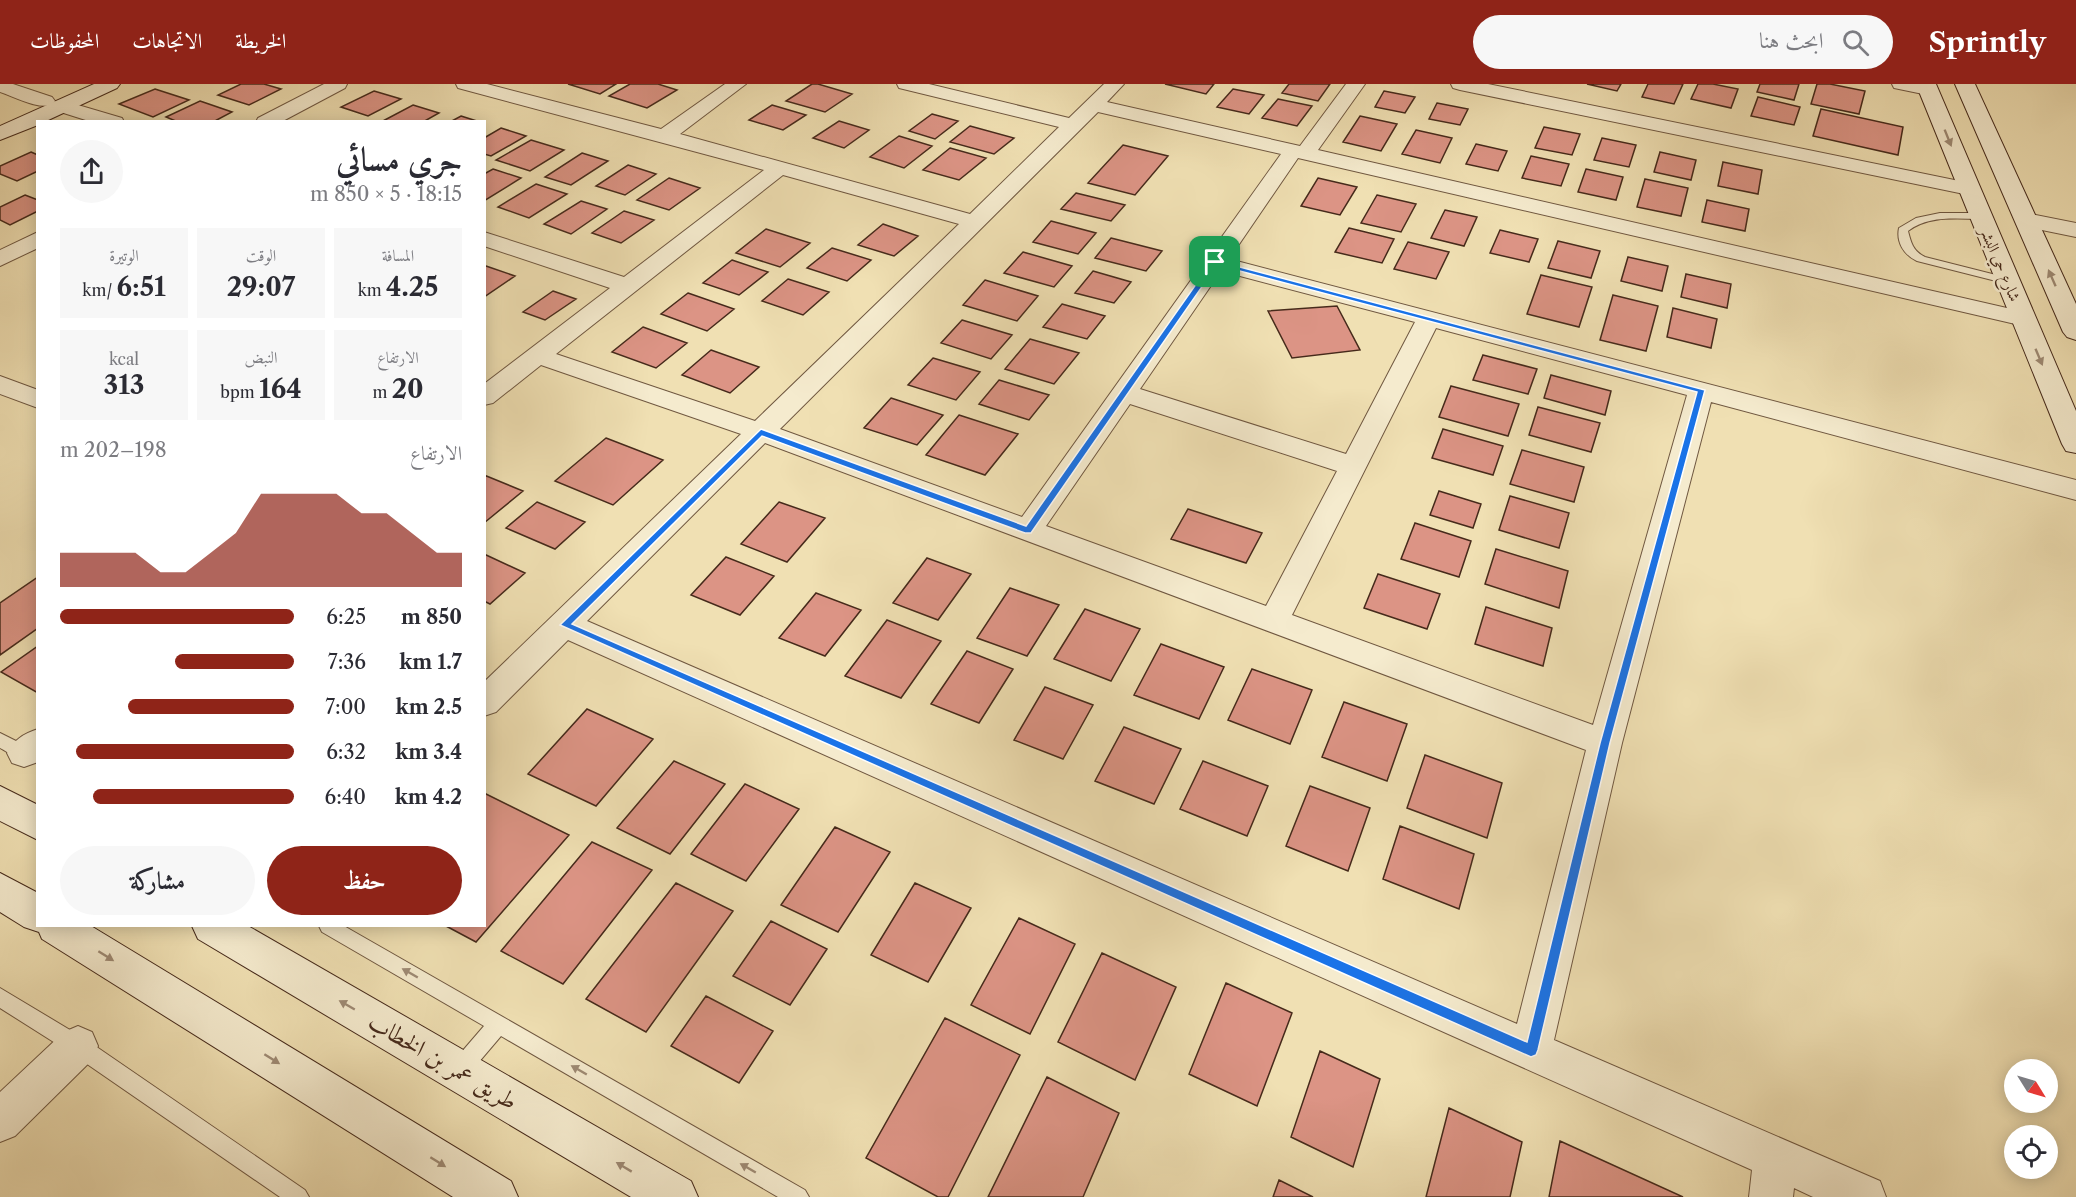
<!DOCTYPE html>
<html lang="ar">
<head>
<meta charset="utf-8">
<style>
  :root { --surface:#fff; --page:#f7f7f7; --text:#2b2b33; --muted:#7c7c81; --accent:#8f2418 }
  body { margin:0; font-family:"Libre Caslon Text",Amiri,serif; background:var(--page); color:var(--text); direction:rtl; height:100vh; display:flex; flex-direction:column; font-size:22px; white-space:nowrap }
  * { box-sizing:border-box; margin:0 }
  p { font-size:20px; color:var(--muted) }
  .icon { flex:none; width:33px; height:33px; fill:none; stroke:currentColor; stroke-width:2; stroke-linecap:round; stroke-linejoin:round }
  .map { position:relative; flex:1; overflow:hidden; direction:ltr }
  .details { position:absolute; left:36px; top:36px; width:450px; height:807px; display:flex; flex-direction:column; background:var(--surface); border-radius:0px; box-shadow:0 3px 15px #0003; direction:rtl }
  .details>* { flex:none }
  .needle { width:39px; rotate:127deg }
  .buttons { position:absolute; left:2004px; top:975px; display:grid; gap:12px }
  .buttons a { display:grid; place-items:center; width:54px; height:54px; border-radius:50%; background:var(--surface); box-shadow:0 3px 15px #0003; font-size:30px }
  .pin { position:absolute; display:grid; place-items:center; width:51px; height:51px; color:#fff; margin:-26px; border-radius:12px; box-shadow:0 3px 9px #0006 }
  .round { display:grid; place-items:center; flex:none; width:63px; height:63px; border-radius:32px; background:var(--page) }
  .overview { display:flex; align-items:center; justify-content:space-between; height:102px; padding:0 24px }
  h1 { font-size:33px; font-weight:800; line-height:45px }
  .metrics { display:grid; grid-template-columns:repeat(3,1fr); gap:9px; height:102px; padding:6px 24px }
  .metrics div { display:grid; align-content:center; border-radius:0px; background:var(--page); text-align:center }
  .metrics b { font-size:26px; font-weight:800 }
  .metrics small { font-size:16px; font-weight:400 }
  .metrics p { font-size:16px }
  .chart { height:168px; padding:12px 24px }
  .chart p { display:flex; justify-content:space-between }
  .chart svg { width:100%; height:108px; margin-top:6px; fill:var(--accent); opacity:.7 }
  .action { display:flex; gap:12px; margin-top:auto; padding:12px 24px }
  .action a { flex:1; height:69px; border-radius:36px; background:var(--accent); color:#fff; font-size:24px; font-weight:800; line-height:69px; text-align:center }
  .action a+a { background:var(--page); color:var(--text) }
  ul { padding:0 24px; list-style:none; font-size:20px }
  li { display:grid; grid-template-columns:96px 72px 1fr; align-items:center; height:45px }
  li i { height:15px; border-radius:8px; background:var(--accent) }
  header { display:flex; align-items:center; gap:36px; box-sizing:border-box; height:84px; padding:0 30px; background:var(--accent); color:#fff }
  header strong { font-size:28px }
  nav { display:flex; gap:33px; margin-inline-start:auto; font-size:21px }
  .search { width:420px; height:54px; background:var(--page); display:flex; align-items:center; gap:15px; box-sizing:border-box; padding:0 21px; border-radius:33px; color:var(--muted); font-size:22px }
  .map>svg:first-child { display:block }
  .building { fill:#dc9485; stroke:#462a1b; stroke-width:1.5 }
  .lines { fill:none; stroke-linecap:round; stroke-linejoin:round }
  .lane-casing { stroke:#705841; stroke-width:2 }
  .street-casing { stroke:#705841; stroke-width:2 }
  .secondary-casing { stroke:#462a1b; stroke-width:2 }
  .lane { fill:#f5ebce; fill-rule:evenodd }
  .street { fill:#f5ebce; fill-rule:evenodd }
  .secondary { fill:#f5ebce; fill-rule:evenodd }
  .oneway { fill:#9e8a74 }
  .route { fill:#1a73e8; stroke:#fff; stroke-width:1.5; fill-rule:evenodd }
  .labels { text-anchor:middle; dominant-baseline:central; stroke-width:5; stroke-linejoin:round; paint-order:stroke }
  .far-street-label { font-size:16px; fill:#462a1b; stroke:#f5ebce }
  .near-street-label { font-size:24px; fill:#462a1b; stroke:#f5ebce }
</style>
</head>
<body>
<header>
<strong>Sprintly</strong>
<div class="search"><svg class="icon" aria-label="search" viewBox="0 0 24 24"><circle cx="10" cy="10" r="6"/><path d="M15 15l6 6"/></svg>ابحث هنا</div>
<nav><a>الخريطة</a><a>الاتجاهات</a><a>المحفوظات</a></nav>
</header>
<div class="map">
<svg width="2076" height="1113" viewBox="0 0 2076 1113">
  <rect width="100%" height="100%" fill="#f0e0b3"/>
  <filter id="stains"><feTurbulence type="fractalNoise" baseFrequency=".00333" numOctaves="4"/><feColorMatrix values="0 0 0 0 .2 0 0 0 0 .09 0 0 0 0 .02 0 0 0 .5 -.17"/></filter>
  <radialGradient id="worn" r=".72"><stop offset=".6" stop-color="#630" stop-opacity="0"/><stop offset="1" stop-color="#630" stop-opacity=".3"/></radialGradient>
  <path class="building" d="M241,0H264L281,5L249,21L218,11Z
    M568,0H616L600,10Z
    M630,0H658L677,6L647,24L609,12Z
    M812,0H818L852,10L825,28L786,17Z
    M1165,0H1214L1206,10Z
    M1289,0H1330L1318,17L1282,9Z
    M1587,0H1621L1617,7Z
    M1648,0H1683L1674,20L1642,13Z
    M1698,0H1713L1738,5L1731,24L1691,15Z
    M1760,0H1799L1794,16L1757,8Z
    M1817,0H1830L1865,7L1859,30L1811,20Z
    M155,5L189,16L153,33L119,20Z
    M1233,5L1264,11L1249,30L1217,23Z
    M374,7L401,15L368,32L341,23Z
    M1384,7L1415,13L1405,29L1375,23Z
    M1758,13L1800,23L1794,41L1751,32Z
    M1278,15L1312,22L1297,42L1262,34Z
    M200,17L232,28L213,38H178L166,33Z
    M1437,19L1468,25L1460,41L1429,35Z
    M413,21L439,29L423,38H381Z
    M772,21L806,31L783,46L749,36Z
    M1821,25L1903,43L1898,71L1813,52Z
    M932,30L958,37L935,55L909,47Z
    M461,32L480,38H450Z
    M1360,32L1397,40L1381,67L1343,58Z
    M839,37L869,46L844,64L813,54Z
    M970,42L1014,54L994,70L950,58Z
    M1544,43L1580,50L1572,71L1535,64Z
    M501,44L526,52L491,72L484,70V54Z
    M1416,46L1452,54L1440,79L1402,70Z
    M899,52L932,62L904,84L870,73Z
    M1602,54L1636,61L1629,83L1594,76Z
    M531,56L564,66L530,87L496,76Z
    M1476,60L1507,67L1498,87L1466,80Z
    M1123,61L1168,72L1135,111L1088,99Z
    M950,64L986,74L959,96L923,86Z
    M31,68L38,71V87L17,97L0,90V82Z
    M1660,68L1696,76L1691,96L1654,88Z
    M582,69L608,77L571,101L545,93Z
    M1531,72L1569,80L1561,102L1522,94Z
    M1723,78L1762,86L1758,110L1718,102Z
    M628,81L656,90L625,111L596,102Z
    M493,85L521,94L484,117V90Z
    M1586,85L1623,93L1616,116L1578,108Z
    M669,94L700,104L669,126L637,116Z
    M1318,94L1357,103L1340,131L1301,122Z
    M1645,95L1688,104L1681,132L1637,123Z
    M536,100L567,110L529,134L498,123Z
    M1076,109L1125,121L1111,137L1061,125Z
    M25,111L38,116V127L10,141L0,136V123Z
    M1377,111L1416,120L1401,148L1361,139Z
    M1707,116L1749,125L1745,147L1702,138Z
    M581,117L607,125L571,150L544,140Z
    M1445,126L1477,133L1464,162L1431,154Z
    M624,127L654,136L621,159L592,149Z
    M1051,137L1096,149L1078,170L1033,158Z
    M883,140L918,152L894,172L858,161Z
    M1349,144L1394,155L1382,179L1335,168Z
    M766,145L810,159L780,183L736,169Z
    M1500,146L1538,155L1529,178L1490,169Z
    M1111,154L1162,167L1146,187L1095,174Z
    M1558,157L1600,167L1591,194L1548,184Z
    M1408,158L1449,168L1436,195L1394,185Z
    M832,164L871,176L847,197L807,184Z
    M1023,168L1072,182L1054,203L1004,189Z
    M1628,173L1668,182L1662,207L1621,197Z
    M732,176L768,188L739,211L703,199Z
    M486,182L515,192L484,213V183Z
    M1093,187L1131,198L1114,219L1075,209Z
    M1686,190L1731,200L1727,224L1681,213Z
    M1541,191L1592,203L1579,243L1527,230Z
    M788,195L829,208L803,231L762,217Z
    M985,196L1038,212L1017,237L963,221Z
    M553,207L576,215L545,236L523,228Z
    M688,209L734,225L707,247L661,230Z
    M1613,211L1658,222L1646,267L1600,256Z
    M1062,220L1105,232L1087,255L1043,243Z
    M1337,222L1360,266L1292,274L1268,227Z
    M1673,224L1717,235L1711,264L1667,253Z
    M962,236L1012,251L991,275L941,259Z
    M643,243L687,259L656,284L612,268Z
    M1030,255L1079,269L1054,300L1005,285Z
    M711,266L759,283L730,309L682,291Z
    M1483,271L1537,285L1528,310L1473,296Z
    M933,274L980,288L956,316L908,301Z
    M1551,291L1611,307L1605,331L1544,314Z
    M999,296L1049,311L1029,336L979,320Z
    M1451,302L1519,320L1508,352L1439,333Z
    M891,314L943,331L917,361L864,344Z
    M1538,323L1600,339L1591,368L1529,351Z
    M959,331L1018,350L985,391L926,371Z
    M1443,345L1503,362L1493,391L1432,374Z
    M606,354L663,376L613,421L555,397Z
    M1522,366L1584,383L1574,418L1510,400Z
    M484,391L523,407L484,439Z
    M1439,407L1481,420L1473,444L1430,431Z
    M1510,412L1569,429L1559,464L1499,446Z
    M537,418L585,438L555,465L506,444Z
    M779,418L825,434L787,478L741,460Z
    M1188,425L1262,449L1246,479L1171,455Z
    M1415,439L1471,457L1459,493L1401,475Z
    M1496,465L1568,487L1559,524L1485,500Z
    M484,470L525,489L490,520L484,517Z
    M726,473L774,492L740,531L691,511Z
    M927,474L971,490L938,536L893,519Z
    M1378,490L1440,510L1427,545L1364,524Z
    M38,493V544L0,571V519Z
    M1010,504L1059,521L1027,572L977,554Z
    M816,509L861,526L825,572L779,554Z
    M1486,523L1552,544L1543,582L1475,560Z
    M1085,525L1140,545L1111,597L1054,575Z
    M887,536L941,557L901,614L845,592Z
    M1161,560L1224,583L1199,635L1134,611Z
    M38,562V609L1,588Z
    M967,567L1013,585L979,639L931,620Z
    M1252,585L1312,606L1290,660L1228,636Z
    M1045,603L1093,621L1063,675L1014,656Z
    M1344,618L1407,640L1387,697L1322,673Z
    M587,625L653,655L596,722L528,690Z
    M1124,643L1181,665L1154,720L1095,697Z
    M1425,671L1502,699L1487,754L1407,724Z
    M674,677L725,700L670,770L617,744Z
    M1203,677L1268,702L1247,752L1180,725Z
    M745,700L799,725L746,797L691,770Z
    M1310,702L1370,724L1348,787L1286,762Z
    M484,709L569,751L476,858L446,842H484Z
    M1400,742L1474,770L1459,825L1383,795Z
    M835,743L890,768L838,848L781,821Z
    M592,758L652,786L563,900L501,867Z
    M676,799L733,827L646,948L586,915Z
    M915,799L971,824L928,898L871,871Z
    M1019,834L1075,860L1030,950L971,921Z
    M771,837L827,865L790,921L733,892Z
    M1102,869L1176,903L1135,996L1058,958Z
    M1226,899L1292,929L1257,1022L1189,990Z
    M706,912L773,947L739,999L671,962Z
    M945,934L1020,971L948,1113H938L866,1074Z
    M1320,967L1380,995L1353,1083L1291,1053Z
    M1047,993L1119,1029L1083,1113H988Z
    M1449,1024L1522,1058L1510,1113H1426Z
    M1560,1057L1683,1113H1549Z
    M1279,1096L1313,1113H1273Z"/>
  <g class="lines">
    <g class="lane-casing">
      <path id="lane" d="M1940,129H1980L1985,132L1980,135C1956,135 1929,131 1908,147C1911,159 1913,167 1925,173L2012,195V199L2008,200L1917,177C1904,171 1896,158 1899,144L1916,134Z
        M0,649L36,667V677C24,681 10,669 0,664Z
        M319,842H344L805,1106L809,1113H778L501,952L467,992L460,995L453,992L450,985L453,978L484,942L322,848Z
        M0,904L85,955L305,1106L309,1113H280L71,969L0,924Z"/>
    </g>
    <g class="street-casing">
      <path id="street" d="M0,0H13L52,13L55,17L52,21C36,25 15,13 0,8Z
        M324,0H347L345,4L281,38H256L258,34Z
        M456,0H487L661,45L725,0H746L680,50L970,130L1059,43L899,4L897,0H929L1069,34L1104,0H1124L1107,18L1300,62L1346,0H1365L1318,66L2033,230L2036,235L2033,240L2024,242L1298,74L1229,175L2076,396V416L1711,318L1622,659L1554,956L1880,1097L1886,1113H1813L1794,1104L1793,1113H1749L1752,1086L568,556L496,628L484,632V598L741,350L541,281L493,319L484,321V300L610,204L484,162V148L624,193L764,86L458,4ZM1098,28L1281,70L1022,433L780,345ZM783,91L959,140L755,337L556,270ZM1221,187L1415,238L1346,370L1140,305ZM1436,244L1687,311L1593,641L1292,531ZM1130,320L1337,387L1266,522L1046,442ZM765,359L1586,666L1517,940L587,537Z
        M1451,0H1488L1969,99L1976,101L1980,105L1976,109L1969,111L1460,6L1453,4Z
        M1892,0H1931L1937,5L1935,9L1928,11L1894,4Z
        M61,16L122,34L124,38H92L54,26L51,22L54,18Z
        M2026,129L2076,139V153L2018,141L2015,136L2018,131Z
        M38,148V164L0,182V166Z
        M0,292L38,306V324L0,310Z
        M38,645V678L24,683L12,679L7,669C14,656 23,650 38,645Z
        M78,942L92,948L98,962L92,976L15,1052L0,1058V1008L64,948Z"/>
    </g>
    <g class="secondary-casing">
      <path id="secondary" d="M94,0H120L117,4L44,38H38V41L0,56V42Z
        M1916,0H1936L2076,327V369L2066,367L2062,360Z
        M1955,0H1975L2076,220V256L2067,253L2063,248Z
        M0,702L38,721V756L0,737Z
        M0,789L38,809V842H91L511,1097L518,1113H453L42,855L39,848L24,843L0,828Z
        M192,842H248L691,1097L698,1113H631L198,855Z"/>
    </g>
    <use href="#lane" class="lane"/>
    <use href="#street" class="street"/>
    <use href="#secondary" class="secondary"/>
  </g>
  <defs><path id="oneway-solid" d="M-6-.8H1V-3.2L6.5 0L1 3.2V.8H-6Z" transform="scale(1.5)"/></defs>
  <g class="oneway">
    <use href="#oneway-solid" transform="translate(1948 54) rotate(68)"/>
    <use href="#oneway-solid" transform="translate(2052 194) rotate(-114)"/>
    <use href="#oneway-solid" transform="translate(2039 273) rotate(67)"/>
    <use href="#oneway-solid" transform="translate(106 872) rotate(32)"/>
    <use href="#oneway-solid" transform="translate(410 889) rotate(-150)"/>
    <use href="#oneway-solid" transform="translate(347 921) rotate(-150)"/>
    <use href="#oneway-solid" transform="translate(272 975) rotate(32)"/>
    <use href="#oneway-solid" transform="translate(579 986) rotate(-150)"/>
    <use href="#oneway-solid" transform="translate(438 1078) rotate(32)"/>
    <use href="#oneway-solid" transform="translate(624 1083) rotate(-149)"/>
    <use href="#oneway-solid" transform="translate(748 1084) rotate(-150)"/>
  </g>
  <path class="route" d="M1213,176L1705,306L1610,659L1538,966L1536,971L1531,973L560,541L761,345L1026,442ZM1217,181L1697,308L1600,659L1527,958L572,540L762,352L1025,449H1031Z"/>
  <g class="labels">
    <g class="far-street-label">
      <text transform="translate(2001 180) rotate(67)">شارع حي البشر</text>
    </g>
    <g class="near-street-label">
      <text transform="translate(443 977) rotate(30)">طريق عمر بن الخطاب</text>
    </g>
  </g>
  <rect width="100%" height="100%" filter="url(#stains)"/>
  <rect width="100%" height="100%" fill="url(#worn)"/>
</svg>
<div class="buttons">
<a><svg class="needle" viewBox="-14 -14 28 28"><path d="M0-13l5 13h-10z" fill="#e53935"/><path d="M0 13l5-13h-10z" fill="#7c7c81"/></svg></a>
<a><svg class="icon" aria-label="locate" viewBox="0 0 24 24"><circle cx="12" cy="12" r="6"/><path d="M12 2v4M12 18v4M2 12h4M18 12h4"/></svg></a>
</div>
<div class="pin" style="left:1215px;top:178px;background:#1e9e55"><svg class="icon" aria-label="arrive" viewBox="0 0 24 24"><path d="M6 21V4h12l-3 4 3 4H6"/></svg></div>
<section class="details">
<div class="overview"><div><h1>جري مسائي</h1><p>18:15 · 5 × 850 m</p></div><a class="round"><svg class="icon" aria-label="share" viewBox="0 0 24 24"><path d="M12 15V3M7 8l5-5 5 5M5 13v7h14v-7"/></svg></a></div>
<div class="metrics">
<div><p>المسافة</p><b>4.25<small> km</small></b></div>
<div><p>الوقت</p><b>29:07</b></div>
<div><p>الوتيرة</p><b>6:51<small> /km</small></b></div>
</div>
<div class="metrics">
<div><p>الارتفاع</p><b>20<small> m</small></b></div>
<div><p>النبض</p><b>164<small> bpm</small></b></div>
<div><p>kcal</p><b>313</b></div>
</div>
<div class="chart"><p><span>الارتفاع</span>198–202 m</p>
<svg viewBox="0 0 160 44" preserveAspectRatio="none"><path d="M0 44V30L10 30L20 30L30 30L40 38L50 38L60 30L70 22L80 6L90 6L100 6L110 6L120 14L130 14L140 22L150 30L160 30V44z"/></svg>
</div>
<ul>
<li><b>850 m</b>6:25<i style="width:100%"></i></li>
<li><b>1.7 km</b>7:36<i style="width:51%"></i></li>
<li><b>2.5 km</b>7:00<i style="width:71%"></i></li>
<li><b>3.4 km</b>6:32<i style="width:93%"></i></li>
<li><b>4.2 km</b>6:40<i style="width:86%"></i></li>
</ul>
<div class="action"><a>حفظ</a><a>مشاركة</a></div>
</section>
</div>
</body>
</html>
